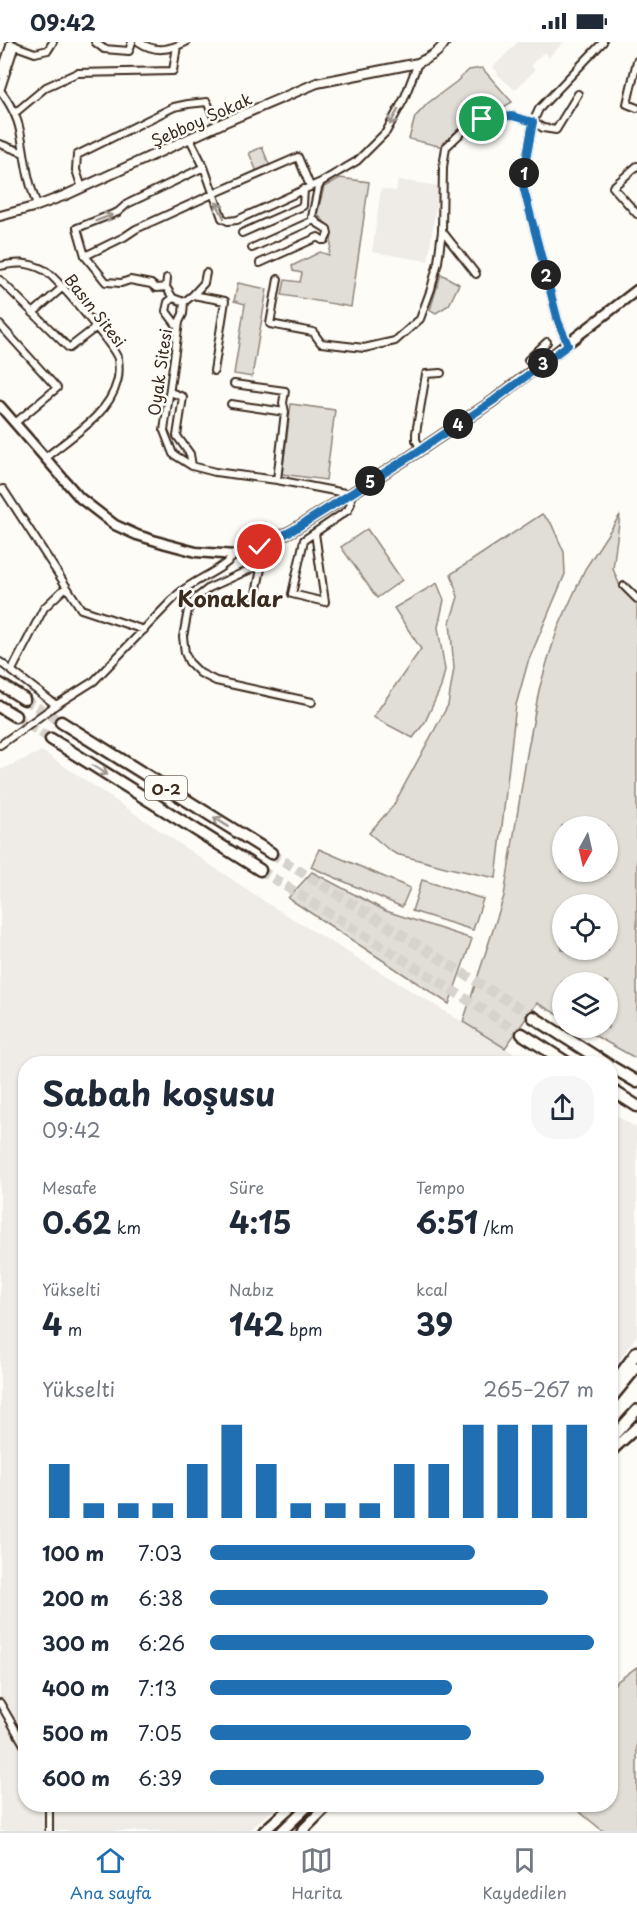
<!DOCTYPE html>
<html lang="tr">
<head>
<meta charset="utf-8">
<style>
  :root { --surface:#fff; --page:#f6f6f7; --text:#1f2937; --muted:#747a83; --line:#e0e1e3; --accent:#1f6fb2 }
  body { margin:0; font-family:"Playpen Sans",sans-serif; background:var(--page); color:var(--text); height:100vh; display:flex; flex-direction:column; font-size:22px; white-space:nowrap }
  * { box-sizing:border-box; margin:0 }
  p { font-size:20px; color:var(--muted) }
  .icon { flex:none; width:33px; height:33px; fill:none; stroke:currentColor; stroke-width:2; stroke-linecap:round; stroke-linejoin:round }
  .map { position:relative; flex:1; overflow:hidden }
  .side { position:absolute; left:18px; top:1014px; width:600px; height:756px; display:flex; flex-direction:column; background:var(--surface); border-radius:24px; box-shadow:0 2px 4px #0004 }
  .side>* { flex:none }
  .needle { width:39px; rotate:188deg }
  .controls { position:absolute; left:552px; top:774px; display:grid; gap:12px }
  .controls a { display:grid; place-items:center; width:66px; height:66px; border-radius:50%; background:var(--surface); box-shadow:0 2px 4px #0004; font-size:30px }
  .pin { position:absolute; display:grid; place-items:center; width:51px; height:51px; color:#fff; margin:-26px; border:3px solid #fff; border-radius:50%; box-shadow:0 2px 6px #0007 }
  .km { position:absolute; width:30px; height:30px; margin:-15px; border-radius:50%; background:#222; color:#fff; font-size:16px; line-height:30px; text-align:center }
  .round { display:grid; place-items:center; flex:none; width:63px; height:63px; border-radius:24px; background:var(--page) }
  .head { display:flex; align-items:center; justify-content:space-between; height:102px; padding:0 24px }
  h1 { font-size:33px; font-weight:700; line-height:45px }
  .stats { display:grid; grid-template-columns:repeat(3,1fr); gap:9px; height:102px; padding:6px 24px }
  .stats div { display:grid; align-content:center }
  .stats b { font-size:30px; font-weight:700 }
  .stats small { font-size:16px; font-weight:400 }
  .stats p { font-size:16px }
  .chart { height:168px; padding:12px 24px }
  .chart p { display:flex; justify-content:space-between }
  .chart svg { width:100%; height:108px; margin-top:6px; stroke:var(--accent); stroke-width:6 }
  ul { padding:0 24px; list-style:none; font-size:20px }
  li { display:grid; grid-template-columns:96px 72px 1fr; align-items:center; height:45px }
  li i { height:15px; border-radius:8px; background:var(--accent) }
  .status { display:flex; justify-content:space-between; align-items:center; height:42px; padding:0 30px; background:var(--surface); direction:ltr }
  .status svg { height:16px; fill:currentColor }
  .dock { display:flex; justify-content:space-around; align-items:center; height:84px; border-top:2px solid var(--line); background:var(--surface); font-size:16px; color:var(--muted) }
  .dock a { display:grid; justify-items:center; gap:3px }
  .dock .active { color:var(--accent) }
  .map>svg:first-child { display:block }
  .built { fill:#efece7 }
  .green { fill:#e1ded7; stroke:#8e847a; stroke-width:1.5; fill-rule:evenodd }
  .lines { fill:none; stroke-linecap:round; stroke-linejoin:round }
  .motorway-tunnel { stroke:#d6d2cc; stroke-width:10; stroke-dasharray:10 5; stroke-linecap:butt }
  .minor-casing { stroke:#3b2a1e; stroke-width:10 }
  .tertiary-casing { stroke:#3b2a1e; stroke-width:12 }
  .secondary-casing { stroke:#3b2a1e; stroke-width:13 }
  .primary-casing { stroke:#3b2a1e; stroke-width:14 }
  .motorway-casing { stroke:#3b2a1e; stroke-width:15 }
  .minor { stroke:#fdfcf7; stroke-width:6 }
  .tertiary { stroke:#fdfcf7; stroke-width:8 }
  .secondary { stroke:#fdfcf7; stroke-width:8 }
  .primary { stroke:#fdfcf7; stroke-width:9 }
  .motorway { stroke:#fdfcf7; stroke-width:10 }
  .oneway { stroke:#9c938a }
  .route-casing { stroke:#fff; stroke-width:12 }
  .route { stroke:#1f6fb2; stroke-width:8 }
  .labels { text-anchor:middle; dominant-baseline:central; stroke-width:5; stroke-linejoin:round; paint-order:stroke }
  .shield { fill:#fdfcf7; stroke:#75695f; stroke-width:1.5 }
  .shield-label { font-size:15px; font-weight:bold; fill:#3b2a1e }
  .street-label { font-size:16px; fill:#3b2a1e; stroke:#fdfcf7 }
  .district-label { font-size:22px; font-weight:bold; fill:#3b2a1e; stroke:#fdfcf7 }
</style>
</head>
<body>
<div class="status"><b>09:42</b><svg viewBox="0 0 49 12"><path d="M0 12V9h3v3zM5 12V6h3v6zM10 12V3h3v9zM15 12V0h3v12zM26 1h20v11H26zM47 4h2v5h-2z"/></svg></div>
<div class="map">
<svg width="637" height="1789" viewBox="0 0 637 1789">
  <rect width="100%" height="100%" fill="#fdfcf7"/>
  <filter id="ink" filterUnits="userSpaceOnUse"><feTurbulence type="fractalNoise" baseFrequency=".0167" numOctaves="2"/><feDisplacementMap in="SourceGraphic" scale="12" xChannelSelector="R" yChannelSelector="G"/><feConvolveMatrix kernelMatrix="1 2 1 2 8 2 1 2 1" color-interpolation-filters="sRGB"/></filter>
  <g filter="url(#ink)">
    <path class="built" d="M518,0H564L549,15L544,10L531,23L535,28L515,48L497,32L498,31L493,25Z
      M398,138L439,144L428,219L372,210L381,147L396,149Z
      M42,709L270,863L530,1021L26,1022V1762L279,1763L248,1789H0V728Z
      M610,1070L637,1086V1293L611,1330Z"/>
    <path class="green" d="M482,26L512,60L497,69L478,72L453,92L443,105L409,97L415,75L428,61L456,40L469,28Z
      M262,105L271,127L258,132L249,111Z
      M340,136L369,140L351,265L282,253L285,238L300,240L302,231L293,229L292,224L320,210L329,213C334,190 333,189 317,172L324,145Z
      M441,232L459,242L449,263L436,271L430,268Z
      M238,241L267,247L252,335L234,332L245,262L234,259Z
      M291,362L335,368L326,438L282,432Z
      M542,472L551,481L564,510L565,532L528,620L516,663L496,836L449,826L396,812L389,808L369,791L393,764L448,663L454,626L450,580L458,555L451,532Z
      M620,473L613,527L620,544L637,561V1017L581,986H608V940H562V975L537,961L505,1006L463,980L504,854L527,712L539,648L548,617L558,586L585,527ZM562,784H608V830H562ZM562,862H608V908H562Z
      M367,487L402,538L377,556L341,505Z
      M437,541L444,558L438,585L445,628L441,645L425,680L413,696L373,675L421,607L394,566Z
      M319,807L410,846L402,865L311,825Z
      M312,830L386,869L472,897L449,962L288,856Z
      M422,838L483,857L473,888L412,869Z
      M637,1625V1789H603L571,1763L610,1762L611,1644Z"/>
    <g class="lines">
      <path class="motorway-tunnel" d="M24,657L61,680
        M15,674L51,697
        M271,811L533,975
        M260,828L522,992"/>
      <g class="minor-casing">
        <path id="minor" d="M95,0L104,7L129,9L132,0
          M139,0C155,11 169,8 186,0
          M10,2L35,11L48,8L53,0
          M637,19L627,62L637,66
          M0,33L11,1
          M0,48C23,79 20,92 27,128C29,140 33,152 37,164
          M0,49L15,3
          M15,71L46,45L77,31L173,29L177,4
          M190,97L204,125L222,176L228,179L237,178L321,140L357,119L386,90L404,57L418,21
          M0,102L24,111
          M637,124L613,145L637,172
          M204,125L127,162L118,170L77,186L85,214L106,240L121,241L130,238L151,242L156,246L166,245L173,256L184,260L183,272L179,280L164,389L173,412L192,424L215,430L277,438L350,452L351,461L348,468L304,498L292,552L325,560L315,491
          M82,146L76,128L77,113L174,65L188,62L207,60L215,77
          M442,189L476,232
          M242,191L303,164L304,147
          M252,206L314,178
          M85,214L124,195L136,187L213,152L298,115L310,144
          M260,221L318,195L322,198H325L328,192L327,187L317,181L312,175L318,146L321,140
          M0,224C17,220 28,220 44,228C56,234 115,306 118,317C119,323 119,334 117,340C109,373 70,395 45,416
          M278,237L270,282L313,290L321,301L364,306L395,299L420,277L431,247L438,220L442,189L443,125L446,105L464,88L481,77L512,74L533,80L543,86L556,88L578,52
          M0,238L69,306L95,286
          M166,245L167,236
          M193,253L204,241L206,231
          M173,256L168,260L166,269L178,285
          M184,260L193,253L225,259L214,329
          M33,271L63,245
          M0,283L57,346L15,381
          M568,303L558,279L522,140L533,80L539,67L603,0
          M535,327L528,318L547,300
          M234,342L285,349L283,361L285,370L277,438
          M170,350L183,355L177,394L190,412L192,424
          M231,362L285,370
          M421,407L416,398V391L426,332L441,331
          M0,448L3,447L81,567L144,588
          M624,544L637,557
          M255,556L262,522L209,546L195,557L188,568L183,595L185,611L189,620L200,631L216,639L312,660
          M0,620L56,663
          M12,628L44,566L66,545
          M0,703L56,663L94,639L178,552C195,537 220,530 235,513
          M0,1661L26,1706
          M49,1762V1789"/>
      </g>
      <g class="tertiary-casing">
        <path id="tertiary" d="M0,174L37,164L66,153L225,80L317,41L418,21C428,16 439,11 445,0"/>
      </g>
      <g class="secondary-casing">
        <path id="secondary" d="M0,364L80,456L115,483L137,493L166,502L196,510L235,513L260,505L293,488L411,414L493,359L637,248"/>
      </g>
      <g class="primary-casing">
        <path id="primary" d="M610,1358L637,1325
          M610,1398L637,1368
          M610,1410L637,1385
          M264,1789L294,1762
          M282,1789L310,1762
          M302,1789L329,1762"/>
      </g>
      <g class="motorway-casing">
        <path id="motorway" d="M0,642L24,657
          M0,665L15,674
          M61,680L271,811
          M51,697L260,828
          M533,975L607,1022
          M522,992L569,1022
          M610,1024L637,1040
          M610,1047L637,1064
          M610,1347L637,1310"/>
      </g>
      <use href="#minor" class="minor"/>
      <use href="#tertiary" class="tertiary"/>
      <use href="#secondary" class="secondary"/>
      <use href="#primary" class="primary"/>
      <use href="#motorway" class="motorway"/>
    </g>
    <defs><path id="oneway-shaft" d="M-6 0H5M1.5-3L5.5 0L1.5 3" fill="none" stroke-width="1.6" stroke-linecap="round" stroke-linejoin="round" transform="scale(1.5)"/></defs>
    <g class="oneway">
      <use href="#oneway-shaft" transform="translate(394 75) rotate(119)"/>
      <use href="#oneway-shaft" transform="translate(220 168) rotate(-116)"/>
      <use href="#oneway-shaft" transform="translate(104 176) rotate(-21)"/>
      <use href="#oneway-shaft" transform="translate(100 728) rotate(32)"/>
      <use href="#oneway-shaft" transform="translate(221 780) rotate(-148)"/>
    </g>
  </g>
  <g class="lines" filter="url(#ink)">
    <g class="route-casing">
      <path id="route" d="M260,505L293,488L411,414L493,359L568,303L558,279L522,140L533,80L512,74L482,77"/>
    </g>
    <use href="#route" class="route"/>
  </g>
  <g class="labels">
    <rect class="shield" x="145" y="734" width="42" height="24" rx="4.5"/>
    <g class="shield-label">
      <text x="166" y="746">O-2</text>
    </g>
    <g class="street-label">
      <text transform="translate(201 77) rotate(-24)">Şebboy Sokak</text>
      <text transform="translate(96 268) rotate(52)">Basın Sitesi</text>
      <text transform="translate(159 330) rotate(-82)">Oyak Sitesi</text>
    </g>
    <g class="district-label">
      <text x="230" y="555">Konaklar</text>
    </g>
  </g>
</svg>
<div class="controls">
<a><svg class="needle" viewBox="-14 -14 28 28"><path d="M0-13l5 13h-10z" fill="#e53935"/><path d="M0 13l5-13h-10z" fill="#747a83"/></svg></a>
<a><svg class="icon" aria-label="locate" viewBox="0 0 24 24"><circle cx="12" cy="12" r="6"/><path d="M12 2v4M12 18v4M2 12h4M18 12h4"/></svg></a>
<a><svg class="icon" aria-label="layers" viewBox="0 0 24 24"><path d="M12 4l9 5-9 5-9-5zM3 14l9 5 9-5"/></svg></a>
</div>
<div class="pin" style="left:482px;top:77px;background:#1e9e55"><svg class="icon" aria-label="arrive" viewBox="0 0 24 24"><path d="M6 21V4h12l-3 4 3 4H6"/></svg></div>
<div class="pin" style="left:260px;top:505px;background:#d93025"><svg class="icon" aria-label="check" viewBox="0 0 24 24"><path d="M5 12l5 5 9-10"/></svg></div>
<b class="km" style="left:524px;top:131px">1</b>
<b class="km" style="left:546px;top:233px">2</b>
<b class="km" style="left:543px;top:321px">3</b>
<b class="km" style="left:458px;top:382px">4</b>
<b class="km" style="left:370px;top:439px">5</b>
<section class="side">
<div class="head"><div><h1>Sabah koşusu</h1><p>09:42</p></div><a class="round"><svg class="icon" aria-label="share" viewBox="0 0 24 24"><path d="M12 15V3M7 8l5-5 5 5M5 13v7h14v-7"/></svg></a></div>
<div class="stats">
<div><p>Mesafe</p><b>0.62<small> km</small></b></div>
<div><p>Süre</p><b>4:15</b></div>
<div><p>Tempo</p><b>6:51<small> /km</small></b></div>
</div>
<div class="stats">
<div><p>Yükselti</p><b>4<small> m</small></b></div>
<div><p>Nabız</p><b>142<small> bpm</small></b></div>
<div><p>kcal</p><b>39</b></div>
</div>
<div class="chart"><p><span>Yükselti</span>265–267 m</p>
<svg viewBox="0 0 160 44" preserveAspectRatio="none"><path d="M5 44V22M15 44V38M25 44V38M35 44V38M45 44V22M55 44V6M65 44V22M75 44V38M85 44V38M95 44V38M105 44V22M115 44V22M125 44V6M135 44V6M145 44V6M155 44V6"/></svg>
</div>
<ul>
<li><b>100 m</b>7:03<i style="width:69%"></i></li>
<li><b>200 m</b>6:38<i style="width:88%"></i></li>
<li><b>300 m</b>6:26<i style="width:100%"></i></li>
<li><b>400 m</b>7:13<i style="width:63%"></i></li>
<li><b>500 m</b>7:05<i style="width:68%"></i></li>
<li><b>600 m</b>6:39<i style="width:87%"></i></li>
</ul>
</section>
</div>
<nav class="dock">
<a class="active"><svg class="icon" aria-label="home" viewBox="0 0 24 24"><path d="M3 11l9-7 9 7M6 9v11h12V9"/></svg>Ana sayfa</a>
<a><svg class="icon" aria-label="map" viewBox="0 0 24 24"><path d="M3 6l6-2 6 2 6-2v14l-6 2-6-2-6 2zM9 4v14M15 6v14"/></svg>Harita</a>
<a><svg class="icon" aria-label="saved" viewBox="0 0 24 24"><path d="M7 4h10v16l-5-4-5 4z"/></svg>Kaydedilen</a>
</nav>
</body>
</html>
